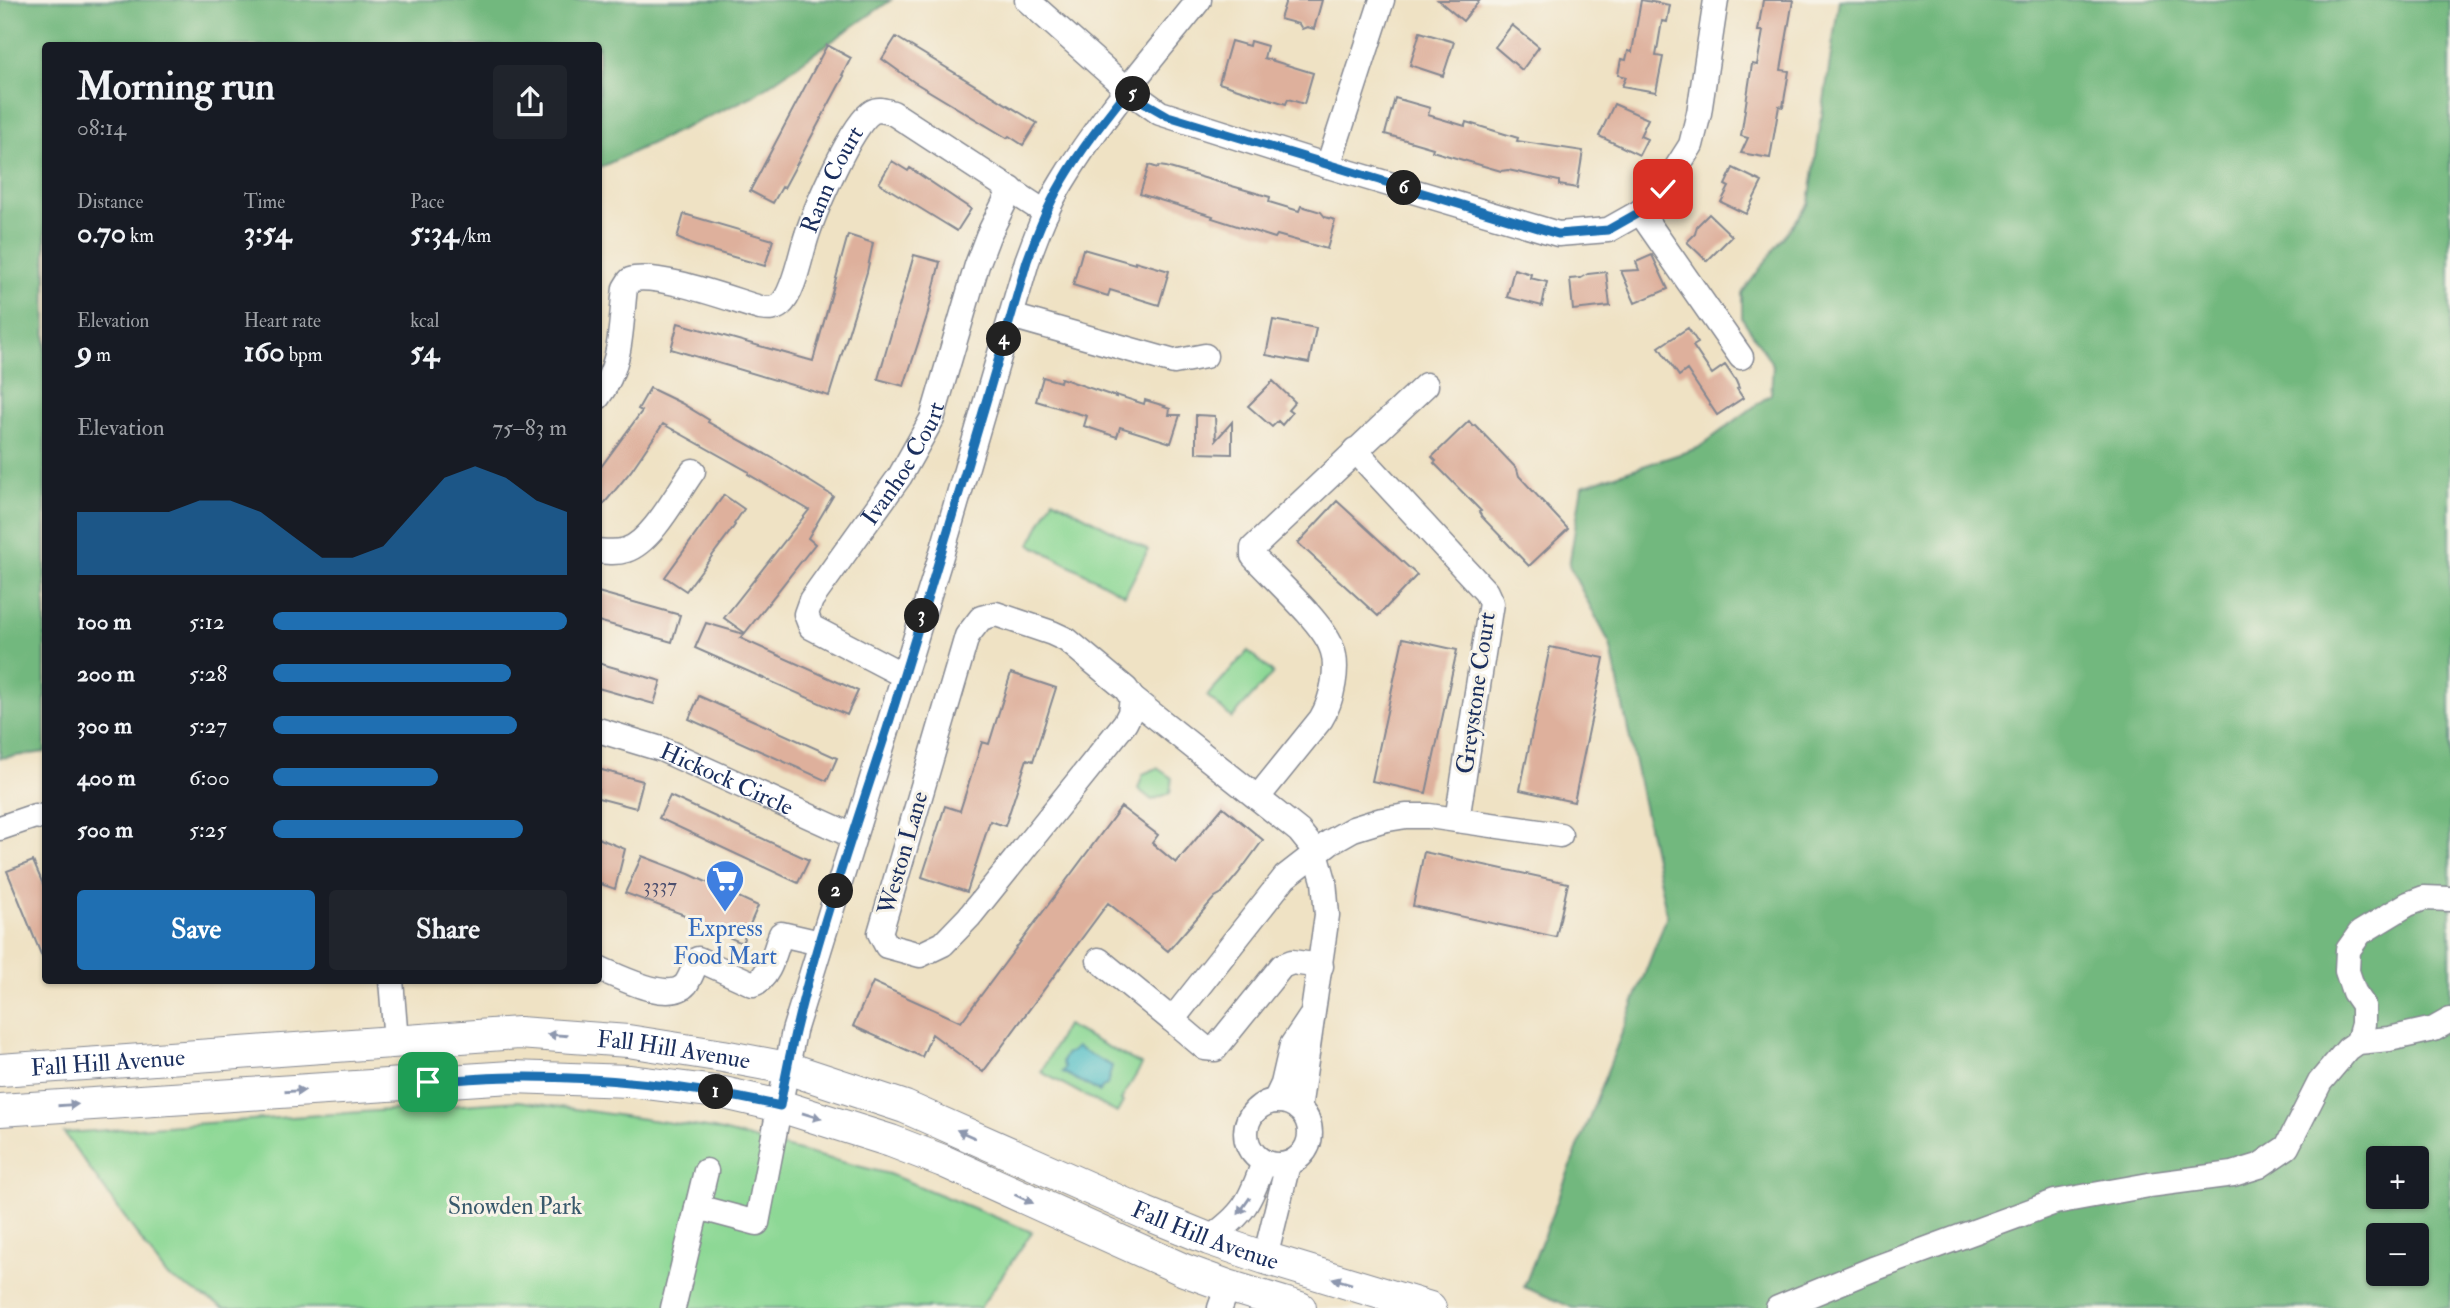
<!DOCTYPE html>
<html lang="en">
<head>
<meta charset="utf-8">
<style>
  :root { --surface:#171b24; --page:#20242c; --text:#f1f3f6; --muted:#9ea1a6; --accent:#1f6fb2 }
  body { margin:0; font-family:"IM FELL Double Pica",serif; background:var(--page); color:var(--text); height:100vh; display:flex; flex-direction:column; font-size:26px; white-space:nowrap }
  * { box-sizing:border-box; margin:0 }
  p { font-size:23px; color:var(--muted) }
  .icon { flex:none; width:38px; height:38px; fill:none; stroke:currentColor; stroke-width:2; stroke-linecap:round; stroke-linejoin:round }
  .map { position:relative; flex:1; overflow:hidden }
  .details { position:absolute; left:42px; top:42px; width:560px; height:942px; display:flex; flex-direction:column; background:var(--surface); border-radius:7px; box-shadow:0 2px 5px #0004 }
  .details>* { flex:none }
  .buttons { position:absolute; left:2366px; top:1146px; display:grid; gap:14px }
  .buttons a { display:grid; place-items:center; width:63px; height:63px; border-radius:7px; background:var(--surface); box-shadow:0 2px 5px #0004; font-size:35px }
  .pin { position:absolute; display:grid; place-items:center; width:60px; height:60px; color:#fff; margin:-30px; border-radius:14px; box-shadow:0 4px 10px #0006 }
  .km { position:absolute; width:35px; height:35px; margin:-18px; border-radius:50%; background:#222; color:#fff; font-size:19px; line-height:35px; text-align:center }
  .round { display:grid; place-items:center; flex:none; width:74px; height:74px; border-radius:7px; background:var(--page) }
  .head { display:flex; align-items:center; justify-content:space-between; height:119px; padding:0 35px }
  h1 { font-size:38px; font-weight:800; line-height:52px }
  .metrics { display:grid; grid-template-columns:repeat(3,1fr); gap:10px; height:119px; padding:7px 35px }
  .metrics div { display:grid; align-content:center }
  .metrics b { font-size:30px; font-weight:800 }
  .metrics small { font-size:19px; font-weight:400 }
  .metrics p { font-size:19px }
  .chart { height:196px; padding:14px 35px }
  .chart p { display:flex; justify-content:space-between }
  .chart svg { width:100%; height:126px; margin-top:7px; fill:var(--accent); opacity:.7 }
  .action { display:flex; gap:14px; margin-top:auto; padding:14px 35px }
  .action a { flex:1; height:80px; border-radius:7px; background:var(--accent); color:#fff; font-size:28px; font-weight:800; line-height:80px; text-align:center }
  .action a+a { background:var(--page); color:var(--text) }
  ul { padding:0 35px; list-style:none; font-size:23px }
  li { display:grid; grid-template-columns:112px 84px 1fr; align-items:center; height:52px }
  li i { height:18px; border-radius:9px; background:var(--accent) }
  .map>svg:first-child { display:block }
  .green { fill:#8dd895; stroke:#54847a; stroke-width:2 }
  .forest { fill:#72b87e; stroke:#46746e; stroke-width:2; fill-rule:evenodd }
  .water { fill:#50bec5; stroke:#367692; stroke-width:2 }
  .building { fill:#deb09c }
  .lines { fill:none; stroke-linecap:round; stroke-linejoin:round }
  .minor-casing { stroke:#858891; stroke-width:27 }
  .major-casing { stroke:#858891; stroke-width:34 }
  .minor { stroke:#fff; stroke-width:24 }
  .major { stroke:#fff; stroke-width:32 }
  .oneway { fill:#8d97ae }
  .route-casing { stroke:#fff; stroke-width:14 }
  .route { stroke:#1f6fb2; stroke-width:9 }
  .labels { text-anchor:middle; dominant-baseline:central; stroke-width:6; stroke-linejoin:round; paint-order:stroke }
  .number-label { font-size:21px; fill:#4c4f6e }
  .street-label { font-size:24px; fill:#1b2f5e; stroke:#f7f3e8 }
  .shop-label { font-size:24px; fill:#366cbe; stroke:#f7f3e8 }
  .park-label { font-size:24px; fill:#38596c; stroke:#f7f3e8 }
</style>
</head>
<body>
<div class="map">
<svg width="2450" height="1308" viewBox="0 0 2450 1308">
  <rect width="100%" height="100%" fill="#f7f3e8"/>
  <filter id="ink" filterUnits="userSpaceOnUse"><feTurbulence type="fractalNoise" baseFrequency=".0143" numOctaves="2"/><feDisplacementMap in="SourceGraphic" scale="14" xChannelSelector="R" yChannelSelector="G"/><feConvolveMatrix kernelMatrix="1 2 1 2 8 2 1 2 1" color-interpolation-filters="sRGB"/></filter>
  <filter id="wash" filterUnits="userSpaceOnUse"><feTurbulence type="fractalNoise" baseFrequency=".00686" numOctaves="4" result="noise"/><feDisplacementMap in="SourceGraphic" scale="28" xChannelSelector="R" yChannelSelector="G"/><feGaussianBlur stdDeviation="1.57" result="paint"/><feColorMatrix in="noise" values="0 0 0 0 0 0 0 0 0 0 0 0 0 0 0 0 0 1.4 0 .05"/><feComposite in="paint" operator="in"/></filter>
  <g filter="url(#wash)">
    <rect width="100%" height="100%" fill="#efe2c4"/>
    <path class="green" d="M1053,499L1148,550L1125,595L1030,544Z
      M1248,651L1273,673L1232,718L1207,696Z
      M1157,768L1172,778L1170,793L1152,800L1138,789L1143,774Z
      M1066,1025L1142,1065L1121,1100L1123,1102L1117,1113L1041,1072Z
      M518,1101L714,1129L889,1174L1032,1232L980,1308H224L167,1276L64,1133Z"/>
    <path class="forest" d="M0,0H891L753,96L599,168L598,46H46L45,752L0,758Z
      M1839,0H2450V1308H1573L1524,1287L1667,916L1610,644L1569,566L1582,486L1698,448L1771,394L1773,365L1742,318V293L1809,203ZM2378,1158H2417V1197H2378ZM2378,1236H2417V1274H2378Z"/>
    <path class="water" d="M1076,1047L1112,1066L1107,1085L1102,1087L1100,1092L1062,1072L1065,1068L1062,1062L1066,1054L1073,1051Z"/>
    <g id="blocks">
      <path class="building" d="M1286,0H1322L1314,29L1307,27L1302,29L1299,24L1280,19Z
        M1438,0H1480L1463,21Z
        M1641,0L1670,5L1667,22L1662,21L1656,56L1663,57L1656,92L1622,86L1626,77L1618,75L1621,59L1626,60L1628,51L1632,52Z
        M1763,0H1793L1781,70L1789,71L1783,107L1779,106L1770,158L1741,153L1748,138L1741,136L1752,64L1757,65L1763,31H1758Z
        M1512,25L1539,47L1522,70L1495,47Z
        M1420,32L1454,42L1443,76L1410,65Z
        M896,37L1037,123L1023,145L1009,136L1007,138L914,82L882,59Z
        M1231,41L1249,46L1250,41L1267,46L1264,58L1313,73L1304,104L1288,99L1286,104L1219,83Z
        M827,45L851,58L842,75L844,76L784,188L782,187L773,203L750,191Z
        M1395,98L1430,108L1428,115L1465,126L1466,122L1518,138L1517,141L1583,151L1577,188L1559,185V181L1508,170L1501,171L1432,151L1433,148L1385,134Z
        M1614,104L1648,119L1640,136L1647,139L1639,155L1599,136Z
        M892,161L908,171L910,168L971,209L957,231L879,183Z
        M1149,165L1158,168L1159,166L1166,167L1270,197L1269,202L1299,211L1301,206L1321,212L1325,217L1335,220L1327,249L1277,235L1275,238L1212,218L1213,216L1140,194Z
        M1733,168L1762,182L1746,214L1721,202L1729,187L1725,185Z
        M684,214L773,240L765,266L695,246L677,238Z
        M1709,214L1732,236L1707,261L1687,242L1695,234L1697,226Z
        M848,235L873,243L867,272L829,396L671,349L678,323L813,361Z
        M1083,249L1135,264V261L1169,271L1159,305L1110,290L1108,296L1073,285Z
        M914,255L940,262L927,316L904,386L878,379Z
        M1652,255L1668,289L1635,303L1621,271L1639,270L1636,262Z
        M1514,269L1531,274L1530,278L1547,282L1542,306L1507,297Z
        M1606,272L1610,306L1573,310L1570,279L1581,278L1588,274Z
        M1273,320L1316,328L1309,363L1266,355Z
        M1688,328L1698,343L1693,346L1712,374L1725,365L1736,381L1739,388L1737,389L1743,398L1717,415L1687,370L1679,376L1659,347Z
        M1043,377L1060,382L1061,378L1116,397V395L1144,404L1145,400L1165,406L1164,407L1170,409L1169,415H1180L1171,443L1120,427L1117,437L1084,426L1087,416L1036,401Z
        M1273,381L1295,402L1288,410L1292,413L1282,425L1278,421L1272,427L1248,406Z
        M650,388L681,403L709,420L708,422L776,460L833,496L808,538L815,544L745,633L724,618L809,510L748,474L749,472L663,424L631,471L598,511V471L642,411L638,409Z
        M1196,415L1215,416L1216,440L1232,422V454L1196,453Z
        M1469,421L1473,426L1475,425L1517,469L1519,476L1568,529L1529,566L1482,517L1479,512L1481,511L1434,463L1436,461L1432,457Z
        M724,495L744,509L734,524L735,525L686,591L665,577Z
        M1337,501L1417,575L1378,616L1298,543Z
        M598,592L680,615L672,642L598,621Z
        M706,623L744,634L740,638L858,691L847,715L695,648Z
        M1403,638L1457,650L1426,793L1372,781Z
        M1550,647L1604,658L1574,802L1520,790Z
        M598,663L661,681L654,704L598,688Z
        M1011,673L1056,688L1033,761L1027,759L1005,826L990,821L967,892L922,877L945,806L960,811L982,742L989,744Z
        M699,696L837,758L827,781L689,719Z
        M598,769L643,781L636,808L598,798Z
        M670,796L809,860L798,883L659,818Z
        M1121,807L1158,835L1152,843L1176,863L1223,807L1263,840L1238,874L1222,893L1215,897L1168,951L1108,903L983,1072L932,1034L922,1057L853,1026L873,982L961,1022Z
        M598,838L625,849L615,889L598,883Z
        M1424,852L1568,883L1556,937L1413,906Z
        M642,856L689,874L758,906L742,943L692,921L693,918L625,893Z
        M33,861L46,891L45,964L7,871Z"/>
    </g>
  </g>
  <g filter="url(#ink)">
    <use href="#blocks" fill-opacity="0" stroke="#858891" stroke-width="2"/>
    <g class="lines">
      <g class="minor-casing">
        <g id="minor">
          <path d="M1027,0L1128,90L1160,113L1328,166L1558,234L1608,230L1640,212L1663,189L1691,145L1699,113L1716,0"/>
          <path d="M1328,166L1382,0"/>
          <path d="M1640,212L1741,357"/>
          <path d="M1011,316L1174,362L1205,356"/>
          <path id="s1" d="M598,397C623,364 620,327 625,288L630,280C655,271 732,300 760,308C767,309 774,310 780,305C794,294 801,252 807,235C815,210 852,123 872,112C879,108 885,111 893,113L1046,213"/>
          <path d="M1355,450L1486,592L1491,603L1457,820"/>
          <path d="M598,551C608,552 617,553 626,550C652,542 677,493 693,471"/>
          <path d="M996,614L1052,633L1067,640L1126,689L1132,698L1130,713L1125,723L969,917L943,944L920,955L887,946L880,933L967,636L981,618Z"/>
          <path id="s2" d="M903,675L811,627L806,614L811,600L900,476L932,419L977,265L988,236L1011,189"/>
          <path d="M1132,698L1299,831L1316,852L1324,881L1327,915L1299,1109"/>
          <path id="s3" d="M598,730L661,749L853,836"/>
          <path d="M1258,797L1321,719C1332,701 1340,666 1331,646C1321,621 1273,578 1253,556V548L1426,385"/>
          <path d="M0,828L35,816L46,818"/>
          <path d="M1099,960L1172,1020"/>
          <path d="M1321,966L1292,962L1282,966L1215,1049L1205,1048L1172,1020L1285,877L1330,842L1353,829L1382,820L1406,816H1429L1560,835"/>
          <path d="M598,968C618,976 669,1004 686,984C691,977 694,967 698,959L753,984C770,979 775,949 781,934L820,943"/>
          <path d="M391,980L396,1041"/>
          <path d="M2358,1042L2363,1024V1005L2354,992L2347,971L2348,950L2360,933L2408,904L2424,898L2450,899"/>
          <circle cx="1278" cy="1133" r="32"/>
          <path d="M1275,1101L1283,1084L1292,1045L1310,1018"/>
          <path d="M697,1207L757,1223L794,1031L940,559L1027,261C1037,234 1047,206 1062,182C1101,117 1152,59 1199,0"/>
          <path d="M1209,1239C1244,1214 1250,1202 1264,1162"/>
          <path d="M1265,1258L1288,1164"/>
          <path d="M673,1308L706,1171"/>
          <path d="M1220,1308L1228,1286"/>
          <path d="M1778,1308L1873,1269L2055,1202L2149,1185L2233,1174L2259,1166L2287,1147L2320,1082L2348,1049L2358,1042L2389,1039L2434,1029L2450,1020"/>
        </g>
      </g>
      <g class="major-casing">
        <g id="major">
          <path id="s4" d="M0,1070L519,1033L628,1041L723,1056L787,1068L905,1107L1145,1213L1209,1239L1265,1258L1430,1308"/>
          <path d="M0,1110L511,1077L630,1081L724,1093L780,1106L891,1141L943,1161L1184,1270L1228,1286L1300,1308"/>
        </g>
      </g>
      <use href="#minor" class="minor"/>
      <use href="#major" class="major"/>
    </g>
    <defs><path id="oneway-solid" d="M-6-.8H1V-3.2L6.5 0L1 3.2V.8H-6Z" transform="scale(1.75)"/></defs>
    <g class="oneway">
      <use href="#oneway-solid" transform="translate(557 1035) rotate(-176)"/>
      <use href="#oneway-solid" transform="translate(295 1091) rotate(-4)"/>
      <use href="#oneway-solid" transform="translate(68 1105) rotate(-4)"/>
      <use href="#oneway-solid" transform="translate(812 1116) rotate(17)"/>
      <use href="#oneway-solid" transform="translate(966 1134) rotate(-156)"/>
      <use href="#oneway-solid" transform="translate(1024 1199) rotate(25)"/>
      <use href="#oneway-solid" transform="translate(1244 1206) rotate(125)"/>
      <use href="#oneway-solid" transform="translate(1342 1281) rotate(-163)"/>
    </g>
  </g>
  <g class="lines" filter="url(#ink)">
    <g class="route-casing">
      <path id="route" d="M428,1082C457,1080 486,1077 514,1077C604,1076 692,1086 780,1106C802,977 847,853 887,729C936,573 982,417 1027,261C1037,234 1047,207 1062,182C1081,149 1105,119 1128,90L1142,101L1168,116L1558,234L1608,230L1640,212L1663,189"/>
    </g>
    <use href="#route" class="route"/>
  </g>
  <defs>
    <g id="supermarket-pin" transform="scale(2.0125)"><path d="M0 17L-7.5 6A9.5 9.5 0 1 1 7.5 6Z" fill="#3f7fe0" stroke="#f7f3e8"/><path d="M-6-5.5h2.5l.6 2H6L4.5 2H-2.5L-4.4-4H-6ZM-1.5 3.2a1.3 1.3 0 1 0 .1 0ZM3 3.2a1.3 1.3 0 1 0 .1 0Z" fill="#fff"/></g>
  </defs>
  <g fill-rule="evenodd">
    <use href="#supermarket-pin" x="725" y="879"/>
  </g>
  <g class="labels">
    <g class="number-label">
      <text x="660" y="885">3337</text>
    </g>
    <g class="street-label">
      <text stroke="none"><textPath href="#s1" startOffset="415">Rann Court</textPath></text>
      <text stroke="none"><textPath href="#s2" startOffset="298">Ivanhoe Court</textPath></text>
      <text transform="translate(1476 693) rotate(-82)">Greystone Court</text>
      <text stroke="none"><textPath href="#s3" startOffset="138">Hickock Circle</textPath></text>
      <text transform="translate(903 853) rotate(-74)">Weston Lane</text>
      <text stroke="none"><textPath href="#s4" startOffset="676">Fall Hill Avenue</textPath></text>
      <text stroke="none"><textPath href="#s4" startOffset="108">Fall Hill Avenue</textPath></text>
      <text stroke="none"><textPath href="#s4" startOffset="1242">Fall Hill Avenue</textPath></text>
    </g>
    <g class="shop-label">
      <text x="725" y="928">Express<tspan x="725" dy="28">Food Mart</tspan></text>
    </g>
    <g class="park-label">
      <text x="515" y="1206">Snowden Park</text>
    </g>
  </g>
</svg>
<div class="buttons">
<a>+</a>
<a>−</a>
</div>
<div class="pin" style="left:428px;top:1082px;background:#1e9e55"><svg class="icon" aria-label="arrive" viewBox="0 0 24 24"><path d="M6 21V4h12l-3 4 3 4H6"/></svg></div>
<div class="pin" style="left:1663px;top:189px;background:#d93025"><svg class="icon" aria-label="check" viewBox="0 0 24 24"><path d="M5 12l5 5 9-10"/></svg></div>
<b class="km" style="left:716px;top:1092px">1</b>
<b class="km" style="left:836px;top:891px">2</b>
<b class="km" style="left:922px;top:616px">3</b>
<b class="km" style="left:1004px;top:339px">4</b>
<b class="km" style="left:1133px;top:94px">5</b>
<b class="km" style="left:1404px;top:188px">6</b>
<section class="details">
<div class="head"><div><h1>Morning run</h1><p>08:14</p></div><a class="round"><svg class="icon" aria-label="share" viewBox="0 0 24 24"><path d="M12 15V3M7 8l5-5 5 5M5 13v7h14v-7"/></svg></a></div>
<div class="metrics">
<div><p>Distance</p><b>0.70<small> km</small></b></div>
<div><p>Time</p><b>3:54</b></div>
<div><p>Pace</p><b>5:34<small> /km</small></b></div>
</div>
<div class="metrics">
<div><p>Elevation</p><b>9<small> m</small></b></div>
<div><p>Heart rate</p><b>160<small> bpm</small></b></div>
<div><p>kcal</p><b>54</b></div>
</div>
<div class="chart"><p><span>Elevation</span>75–83 m</p>
<svg viewBox="0 0 160 44" preserveAspectRatio="none"><path d="M0 44V22L10 22L20 22L30 22L40 18L50 18L60 22L70 30L80 38L90 38L100 34L110 22L120 10L130 6L140 10L150 18L160 22V44z"/></svg>
</div>
<ul>
<li><b>100 m</b>5:12<i style="width:100%"></i></li>
<li><b>200 m</b>5:28<i style="width:81%"></i></li>
<li><b>300 m</b>5:27<i style="width:83%"></i></li>
<li><b>400 m</b>6:00<i style="width:56%"></i></li>
<li><b>500 m</b>5:25<i style="width:85%"></i></li>
</ul>
<div class="action"><a>Save</a><a>Share</a></div>
</section>
</div>
</body>
</html>
